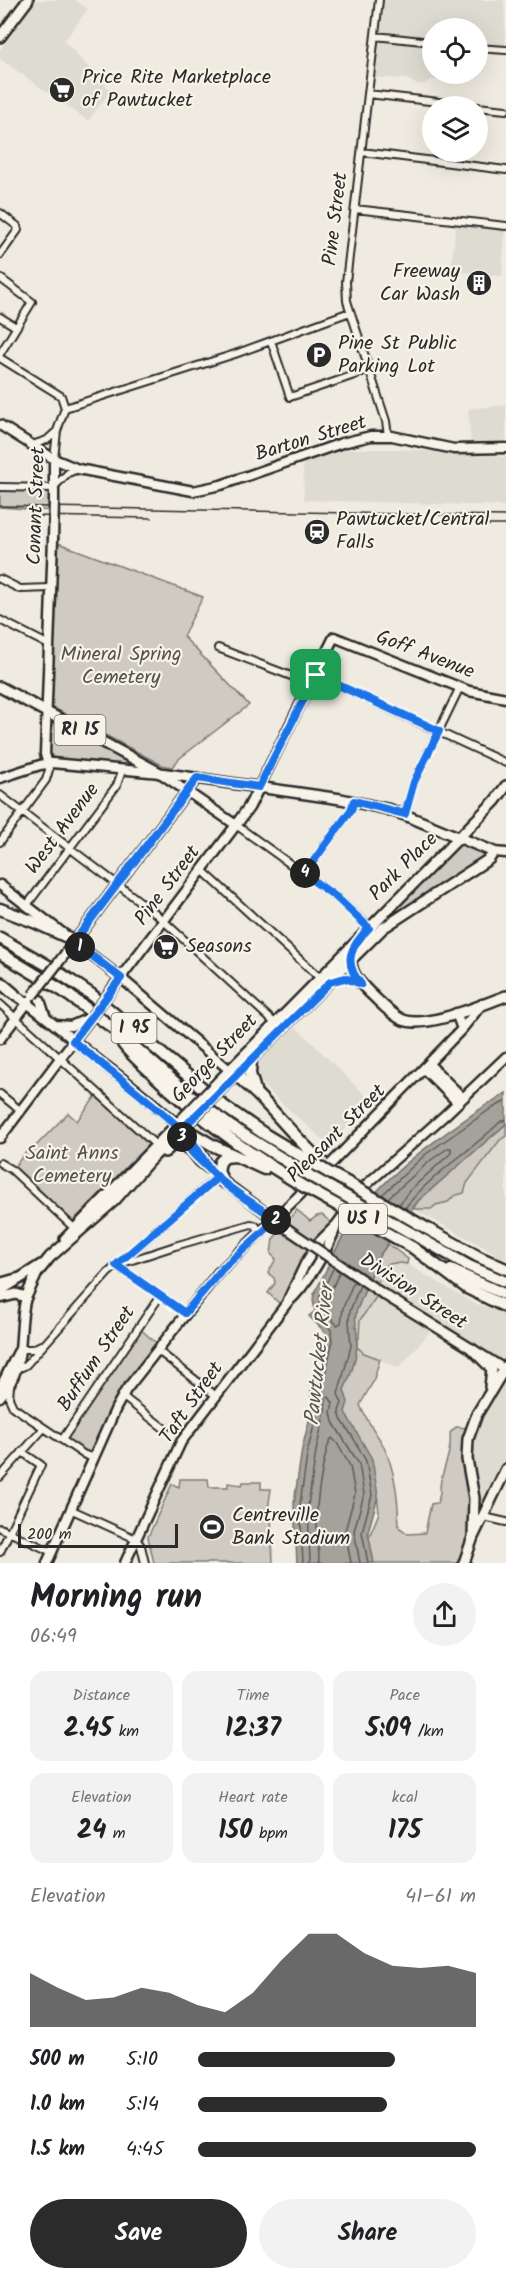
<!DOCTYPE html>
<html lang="en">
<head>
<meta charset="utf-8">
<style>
  :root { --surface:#fff; --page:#f2f2f2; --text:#202124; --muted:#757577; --accent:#2b2b2b }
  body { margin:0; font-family:Kalam,sans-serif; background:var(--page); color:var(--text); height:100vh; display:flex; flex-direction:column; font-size:22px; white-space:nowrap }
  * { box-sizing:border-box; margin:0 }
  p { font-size:20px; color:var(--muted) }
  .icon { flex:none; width:33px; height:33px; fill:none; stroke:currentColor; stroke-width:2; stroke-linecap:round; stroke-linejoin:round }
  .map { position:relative; height:1563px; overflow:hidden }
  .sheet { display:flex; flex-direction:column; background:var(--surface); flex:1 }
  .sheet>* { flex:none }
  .buttons { position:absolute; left:422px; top:18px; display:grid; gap:12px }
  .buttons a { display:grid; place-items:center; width:66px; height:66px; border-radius:50%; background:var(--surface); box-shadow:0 6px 24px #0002; font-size:30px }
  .scale { position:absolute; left:18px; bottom:15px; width:160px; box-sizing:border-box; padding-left:6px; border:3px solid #2b2b2b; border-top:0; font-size:16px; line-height:21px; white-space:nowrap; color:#2b2b2b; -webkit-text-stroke:4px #f7f3e8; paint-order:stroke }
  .pin { position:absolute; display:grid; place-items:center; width:51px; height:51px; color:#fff; margin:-26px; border-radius:12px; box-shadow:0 3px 9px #0006 }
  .km { position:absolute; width:30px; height:30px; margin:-15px; border-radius:50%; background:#222; color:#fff; font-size:16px; line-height:30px; text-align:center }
  .round { display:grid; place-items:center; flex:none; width:63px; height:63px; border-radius:32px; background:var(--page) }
  .head { display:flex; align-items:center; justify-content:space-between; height:102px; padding:0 30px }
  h1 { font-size:33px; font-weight:800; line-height:45px }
  .stats { display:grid; grid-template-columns:repeat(3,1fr); gap:9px; height:102px; padding:6px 30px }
  .stats div { display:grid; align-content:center; border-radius:15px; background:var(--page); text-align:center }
  .stats b { font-size:26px; font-weight:800 }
  .stats small { font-size:16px; font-weight:400 }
  .stats p { font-size:16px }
  .chart { height:168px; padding:12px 30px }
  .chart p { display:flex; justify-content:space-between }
  .chart svg { width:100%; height:108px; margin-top:6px; fill:var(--accent); opacity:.7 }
  .primary-button { display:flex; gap:12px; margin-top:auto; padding:12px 30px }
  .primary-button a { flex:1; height:69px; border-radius:36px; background:var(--accent); color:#fff; font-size:24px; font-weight:800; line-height:69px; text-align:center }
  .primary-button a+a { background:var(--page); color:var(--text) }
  ul { padding:0 30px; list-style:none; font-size:20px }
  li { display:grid; grid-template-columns:96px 72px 1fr; align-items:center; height:45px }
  li i { height:15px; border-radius:8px; background:var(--accent) }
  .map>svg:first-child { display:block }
  .built { fill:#dedbd1 }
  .green { fill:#cfcbc2; stroke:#7d7b76; stroke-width:1.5 }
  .water { fill:#a4a29a; stroke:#74726e; stroke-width:1.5 }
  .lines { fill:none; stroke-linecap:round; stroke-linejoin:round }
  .shore { stroke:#5b5b57; stroke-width:1.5 }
  .street-casing { stroke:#2b2b2b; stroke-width:10 }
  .secondary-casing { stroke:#2b2b2b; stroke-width:13 }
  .primary-casing { stroke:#2b2b2b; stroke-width:14 }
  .highway-casing { stroke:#2b2b2b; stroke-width:15 }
  .street { stroke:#f7f3e8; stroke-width:6 }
  .secondary { stroke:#f7f3e8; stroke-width:8 }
  .primary { stroke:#f7f3e8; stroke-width:9 }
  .highway { stroke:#f7f3e8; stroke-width:10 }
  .rail { stroke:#2b2b2b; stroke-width:1.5 }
  .secondary-bridge-casing { stroke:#2b2b2b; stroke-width:13; stroke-linecap:butt }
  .primary-bridge-casing { stroke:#2b2b2b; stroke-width:14; stroke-linecap:butt }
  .highway-bridge-casing { stroke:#2b2b2b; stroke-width:15; stroke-linecap:butt }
  .secondary-bridge { stroke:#f7f3e8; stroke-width:8 }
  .primary-bridge { stroke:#f7f3e8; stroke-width:9 }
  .highway-bridge { stroke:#f7f3e8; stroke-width:10 }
  .route-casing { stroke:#fff; stroke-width:12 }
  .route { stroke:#1a73e8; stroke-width:8 }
  .labels { text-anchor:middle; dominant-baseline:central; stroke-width:4.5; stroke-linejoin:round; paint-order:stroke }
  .shield { fill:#f7f3e8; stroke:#686764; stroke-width:1.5 }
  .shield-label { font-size:18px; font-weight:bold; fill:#2b2b2b }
  .poi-label { font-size:20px; fill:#2b2b2b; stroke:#f7f3e8; text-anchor:start }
  .street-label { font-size:20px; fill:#2b2b2b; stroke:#f7f3e8 }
  .park-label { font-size:20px; fill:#545351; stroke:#f7f3e8 }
  .water-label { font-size:21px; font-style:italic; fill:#555552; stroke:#f7f3e8 }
</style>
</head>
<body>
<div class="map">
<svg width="506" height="1563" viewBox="0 0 506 1563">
  <rect width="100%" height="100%" fill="#efebe0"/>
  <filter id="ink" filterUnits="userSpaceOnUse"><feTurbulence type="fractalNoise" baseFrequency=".0167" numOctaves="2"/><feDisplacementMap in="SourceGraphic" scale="12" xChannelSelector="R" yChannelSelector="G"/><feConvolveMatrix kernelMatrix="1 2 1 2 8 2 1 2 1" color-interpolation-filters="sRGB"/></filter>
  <g filter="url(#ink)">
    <path class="built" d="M37,0H75L88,9L64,41L111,91L88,121L0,59V50Z
      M378,0H504L506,51L477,48V28H432V74H465L461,80H430L425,84H417L406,79L369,77Z
      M456,224L505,230L502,276L451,271Z
      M506,405V440L471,443L468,409Z
      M349,449H402L506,457V506L304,500L303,463Z
      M295,1026L372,1102L329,1145L268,1091L257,1077V1064Z
      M506,1136V1259L494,1255L495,1253L413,1209H431L436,1205L448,1202L454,1196L464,1193L467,1183L500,1140Z
      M397,1263L407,1264L475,1304L506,1312V1368L434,1327L399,1368L364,1353L356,1346L359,1338L360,1320L377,1296L380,1272L386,1265Z
      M506,1369V1469L463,1557L468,1439Z"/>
    <path class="green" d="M0,487L48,489L53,498V511L0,507Z
      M58,543L203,597L183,636L249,705L180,758L172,767L162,765L52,707Z
      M46,715L155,769L49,765Z
      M459,843L487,855L384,922L383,920Z
      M96,1096L149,1144L73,1221L14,1167L27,1151L29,1153L68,1113L77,1121Z
      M506,1124V1136L500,1140L467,1183L464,1193L454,1196L448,1202L436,1205L431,1209H413L418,1201Z
      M297,1210L310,1221L317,1216L322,1215L342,1231L350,1220L353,1221L331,1260L324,1256L281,1305L268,1293L275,1283L274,1278L268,1273L276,1259L271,1254L273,1239Z
      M388,1244L408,1259L407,1264C389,1261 381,1264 378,1283L370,1278L379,1256Z
      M365,1289L377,1296L360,1320L359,1338L356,1346L364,1353L380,1359L373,1382L360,1405C365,1419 376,1432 383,1445C396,1472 398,1499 399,1527L408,1534L425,1533L431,1504L437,1503C442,1494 439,1488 441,1480C445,1464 452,1450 450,1433L456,1427L469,1428L472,1523L463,1563H368L369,1537L379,1513L377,1495L341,1407L356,1312Z
      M139,1328L161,1347L123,1396L93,1460L63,1439Z
      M180,1479H208L209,1487H228V1483L242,1485L243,1482H261V1489H271L267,1516H271L273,1563H154L148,1537L172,1484L179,1487Z"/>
    <path class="water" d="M506,1093V1124L418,1201L379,1256L356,1312C354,1323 358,1331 357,1342C357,1358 351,1375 344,1390L348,1402L345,1412L372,1459L378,1496L368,1532L374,1563H297L294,1503L302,1449L312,1409L311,1391L315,1376L320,1374L326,1344V1333L309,1316L315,1311L313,1300L314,1294C326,1272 335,1249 348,1228C383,1174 437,1139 489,1103L493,1102Z"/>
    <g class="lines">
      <path class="shore" d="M382,1195L426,1154L489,1110L506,1101
        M388,1198L431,1160L448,1148H451V1153L409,1191L399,1205
        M405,1208C431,1174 470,1152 500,1122L506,1120
        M340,1271C331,1292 318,1307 337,1325L341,1323L343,1308L354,1281
        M360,1285L350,1311L349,1321L351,1346L338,1394L342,1403L339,1411L341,1419L354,1439L366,1461L372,1495L362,1532L368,1563
        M303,1563L300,1504L308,1449L318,1410V1387L320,1380L325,1375L332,1344L331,1330L319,1317L320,1296L334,1267
        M310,1563L308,1506L316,1451L325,1411L326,1399L329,1397L333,1403L331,1412L333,1422L359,1464L364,1494L354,1531L360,1563
        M319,1563C319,1546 316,1528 317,1511C317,1498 325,1445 332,1438L337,1443L350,1466L355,1494L345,1531L351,1563"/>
      <g class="street-casing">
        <path id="street" d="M379,0L346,282L347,301L386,421L388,436
          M375,36L432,42
          M477,48L506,50
          M368,94L474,106
          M477,107L506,110
          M362,152L506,170
          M355,209L506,226
          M0,213L17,226L18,230L0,255
          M0,278L32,302L0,354
          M0,317L16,327
          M271,341L290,397L369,370
          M0,358L61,396L65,408
          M65,408L235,354L350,312
          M32,445L47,440L57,431
          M54,459L57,431L65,408
          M0,487L53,488L68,473L78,469
          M0,579L20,589L51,588
          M0,620L49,645
          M218,648L312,684
          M316,675L506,763
          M0,795L155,913L278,1026
          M405,815L414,782L460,687
          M236,825L336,897L371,929
          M0,842L46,780L49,770L48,764
          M202,870L321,979
          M304,874L351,810L354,801
          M27,905L117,785L122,771
          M0,1004L158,1147
          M0,1094L21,1111
          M0,1163L12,1170L74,1228
          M120,1264L175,1246L251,1224L255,1225L261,1232
          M116,1265L185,1313
          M20,1349H33L41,1345
          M157,1350L215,1395
          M15,1366L22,1367L26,1365L108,1273L217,1177
          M10,1386L9,1398L13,1407L83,1454L93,1458
          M122,1396L165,1429
          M62,1440L160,1296
          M0,1477L44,1428
          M70,1509L136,1539L141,1546L145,1563
          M484,1517L506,1522
          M0,1528L52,1552
          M0,1552L41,1465L22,1452"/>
      </g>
      <g class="secondary-casing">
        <path id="secondary" d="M0,425L54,459L78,469L193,491L221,485L342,443L371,436H392L454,449L506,448
          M54,459V501
          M48,764L45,754L53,539
          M0,778L40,765L52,763L160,773L236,825L115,985
          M259,787L334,637L469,691L506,698
          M494,852L506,853
          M0,885L121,978L233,1073
          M65,954L197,778
          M11,992C37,1009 62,1031 87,1051C120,1078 195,1129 209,1168
          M40,1000L46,1018
          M56,1025L71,1026L87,1019
          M462,1029L482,1004
          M0,1039L29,1001
          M429,1064L463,1098
          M424,1069L458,1103
          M0,1138L92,1016
          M188,1147L199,1161L208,1168
          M322,1173L462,1029L456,1013
          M220,1179L289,1230
          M0,1283L18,1278
          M383,1294L506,1370
          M288,1300L305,1264L319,1242L337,1224L366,1185L445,1115L506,1057
          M0,1388L18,1352
          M0,1397C29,1365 16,1335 26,1297
          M47,1563L116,1408L126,1390L218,1273L310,1185
          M125,1563L181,1442L287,1303C306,1287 329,1248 337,1224"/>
      </g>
      <g class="primary-casing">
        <path id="primary" d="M0,37L28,0
          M0,687L160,773L341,799L387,809L405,815L494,852L489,859L383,928L224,1086
          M236,825L249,807L259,787
          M351,958C350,973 360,983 370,993C380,1002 390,1014 403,1020C427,1029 481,1005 506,996
          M218,1082L495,801L506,786
          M165,1152L174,1144L180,1143L191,1151
          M65,1239L187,1114
          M0,1291L41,1265
          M0,1298L16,1294L26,1297L37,1273L50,1257L115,1200L150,1160L193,1118
          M472,1349L492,1369L490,1387
          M473,1537L474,1498L467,1459L468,1439L477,1414L506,1366
          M464,1563L473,1537L506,1469"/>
      </g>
      <g class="highway-casing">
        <path id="highway" d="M0,909L34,922L69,938
          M0,938L52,968L92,995L225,1107L266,1135L316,1165
          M0,953L63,991L113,1028L192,1097L230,1126L310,1176
          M0,982L14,994
          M123,1044C132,1056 145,1066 156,1077C200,1119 248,1153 301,1185
          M251,1059L250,1074L255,1090
          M236,1075C268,1101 291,1135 323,1163
          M181,1130L190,1132L214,1146L264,1169
          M331,1174L348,1183
          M223,1182L218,1171L220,1162L225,1157L235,1156
          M426,1228L479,1257L506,1269
          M418,1237L469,1266L506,1282
          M412,1247L467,1288L506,1307
          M451,1270L506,1295"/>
      </g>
      <use href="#street" class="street"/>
      <use href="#secondary" class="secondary"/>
      <use href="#primary" class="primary"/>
      <use href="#highway" class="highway"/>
      <path class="rail" d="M0,506L506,516
        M32,516L152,518
        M479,525H506"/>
      <g class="secondary-bridge-casing">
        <path id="secondary-bridge" d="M53,539L54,501
          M33,995L65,954
          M92,1016L115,985
          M289,1230L383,1294"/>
      </g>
      <g class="primary-bridge-casing">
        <path id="primary-bridge" d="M187,1114L218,1082
          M193,1118L224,1086"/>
      </g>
      <g class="highway-bridge-casing">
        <path id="highway-bridge" d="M316,1165L331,1174
          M310,1176L418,1237
          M348,1183L426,1228
          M301,1185L412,1247"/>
      </g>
      <use href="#secondary-bridge" class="secondary-bridge"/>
      <use href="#primary-bridge" class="primary-bridge"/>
      <use href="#highway-bridge" class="highway-bridge"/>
    </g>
  </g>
  <g class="lines" filter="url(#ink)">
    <g class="route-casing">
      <path id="route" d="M316,675L259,787L197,778L74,942L121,978L73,1041C111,1072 151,1101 187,1135C198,1146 203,1162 213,1173C231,1192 256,1204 276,1220L223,1268L185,1313L116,1265L218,1177C204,1163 184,1151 181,1130L330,982L345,978L361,984C342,962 351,946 369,928L336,897L304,874L351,810L354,801L405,814L414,782L439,731L316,675"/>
    </g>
    <use href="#route" class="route"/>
  </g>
  <defs>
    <g id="supermarket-disc" transform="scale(1.35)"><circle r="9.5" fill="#2b2b2b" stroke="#f7f3e8"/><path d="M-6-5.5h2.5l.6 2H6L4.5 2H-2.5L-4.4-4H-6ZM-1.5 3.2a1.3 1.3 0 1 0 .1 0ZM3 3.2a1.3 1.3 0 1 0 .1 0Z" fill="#fff"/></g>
    <g id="building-disc" transform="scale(1.35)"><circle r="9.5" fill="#2b2b2b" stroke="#f7f3e8"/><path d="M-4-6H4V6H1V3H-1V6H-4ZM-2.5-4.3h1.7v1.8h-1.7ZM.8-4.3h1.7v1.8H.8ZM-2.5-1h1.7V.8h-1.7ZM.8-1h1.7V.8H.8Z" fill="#fff"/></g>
    <g id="parking-disc" transform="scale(1.35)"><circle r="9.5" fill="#2b2b2b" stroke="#f7f3e8"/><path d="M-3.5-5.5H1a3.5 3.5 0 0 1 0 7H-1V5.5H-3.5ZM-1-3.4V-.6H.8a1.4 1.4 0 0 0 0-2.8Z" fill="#fff"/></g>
    <g id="station-disc" transform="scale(1.35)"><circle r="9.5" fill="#2b2b2b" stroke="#f7f3e8"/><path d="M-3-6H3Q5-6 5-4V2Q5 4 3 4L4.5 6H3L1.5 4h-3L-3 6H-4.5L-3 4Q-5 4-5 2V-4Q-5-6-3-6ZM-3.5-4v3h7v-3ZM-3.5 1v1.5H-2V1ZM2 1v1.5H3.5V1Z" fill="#fff"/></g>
    <g id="stadium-disc" transform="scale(1.35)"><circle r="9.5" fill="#2b2b2b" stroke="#f7f3e8"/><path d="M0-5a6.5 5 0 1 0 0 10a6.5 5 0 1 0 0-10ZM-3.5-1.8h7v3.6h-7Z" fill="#fff"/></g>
  </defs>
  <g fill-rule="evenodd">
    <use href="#supermarket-disc" x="62" y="90"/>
    <use href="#building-disc" x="479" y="283"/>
    <use href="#parking-disc" x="319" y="355"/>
    <use href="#station-disc" x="317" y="532"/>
    <use href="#supermarket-disc" x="166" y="947"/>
    <use href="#stadium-disc" x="212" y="1527"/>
  </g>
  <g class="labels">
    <g class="shield">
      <rect x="54.5" y="715" width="51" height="30" rx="4.5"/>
      <rect x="111.5" y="1013" width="45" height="30" rx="4.5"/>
      <rect x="339" y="1204" width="48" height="30" rx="4.5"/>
    </g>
    <g class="shield-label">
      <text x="80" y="730">RI 15</text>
      <text x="134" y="1028">I 95</text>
      <text x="363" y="1219">US 1</text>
    </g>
    <g class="poi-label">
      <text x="82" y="78">Price Rite Marketplace<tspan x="82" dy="23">of Pawtucket</tspan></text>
      <text x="460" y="272" text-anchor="end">Freeway<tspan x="460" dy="23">Car Wash</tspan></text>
      <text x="338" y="344">Pine St Public<tspan x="338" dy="23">Parking Lot</tspan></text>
      <text x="336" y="520">Pawtucket/Central<tspan x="336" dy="23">Falls</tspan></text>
      <text x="186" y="947">Seasons</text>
      <text x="232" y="1516">Centreville<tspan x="232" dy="23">Bank Stadium</tspan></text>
    </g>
    <g class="street-label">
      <text transform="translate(336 219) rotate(-83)">Pine Street</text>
      <text transform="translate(311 439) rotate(-17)">Barton Street</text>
      <text transform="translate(37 506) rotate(-88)">Conant Street</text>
      <text transform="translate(425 655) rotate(21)">Goff Avenue</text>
      <text transform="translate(63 829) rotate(-53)">West Avenue</text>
      <text transform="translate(404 867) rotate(-45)">Park Place</text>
      <text transform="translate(168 886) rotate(-53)">Pine Street</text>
      <text transform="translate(215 1059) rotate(-46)">George Street</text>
      <text transform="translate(337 1134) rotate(-45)">Pleasant Street</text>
      <text transform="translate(413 1292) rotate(33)">Division Street</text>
      <text transform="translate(97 1359) rotate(-56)">Buffum Street</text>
      <text transform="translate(192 1403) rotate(-55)">Taft Street</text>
    </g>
    <g class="park-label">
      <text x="121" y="655">Mineral Spring<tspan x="121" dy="23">Cemetery</tspan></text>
      <text x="72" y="1154">Saint Anns<tspan x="72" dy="23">Cemetery</tspan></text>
    </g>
    <g class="water-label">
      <text transform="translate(320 1355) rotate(-84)">Pawtucket River</text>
    </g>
  </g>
</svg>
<div class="buttons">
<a><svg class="icon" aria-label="locate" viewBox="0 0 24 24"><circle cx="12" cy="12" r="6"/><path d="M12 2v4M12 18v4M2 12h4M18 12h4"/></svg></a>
<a><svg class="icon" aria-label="layers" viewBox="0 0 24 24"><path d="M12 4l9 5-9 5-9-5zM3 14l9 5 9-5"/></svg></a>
</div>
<div class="scale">200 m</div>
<div class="pin" style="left:316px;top:675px;background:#1e9e55"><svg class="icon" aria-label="arrive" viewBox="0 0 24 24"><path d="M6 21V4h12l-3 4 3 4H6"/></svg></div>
<b class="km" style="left:80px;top:947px">1</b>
<b class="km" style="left:276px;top:1220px">2</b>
<b class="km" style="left:182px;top:1137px">3</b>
<b class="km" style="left:305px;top:873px">4</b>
</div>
<section class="sheet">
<div class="head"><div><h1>Morning run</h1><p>06:49</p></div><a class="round"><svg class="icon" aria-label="share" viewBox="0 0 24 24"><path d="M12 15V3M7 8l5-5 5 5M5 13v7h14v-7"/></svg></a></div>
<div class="stats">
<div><p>Distance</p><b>2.45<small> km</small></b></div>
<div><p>Time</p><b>12:37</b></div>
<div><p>Pace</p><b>5:09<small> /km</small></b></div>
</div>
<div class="stats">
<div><p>Elevation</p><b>24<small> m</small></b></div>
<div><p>Heart rate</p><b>150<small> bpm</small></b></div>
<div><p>kcal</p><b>175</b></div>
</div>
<div class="chart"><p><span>Elevation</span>41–61 m</p>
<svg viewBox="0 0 160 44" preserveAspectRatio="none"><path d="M0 44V22L10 28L20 33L30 32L40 28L50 30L60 35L70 38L80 30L90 17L100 6L110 6L120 14L130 19L140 20L150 19L160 22V44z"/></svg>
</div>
<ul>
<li><b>500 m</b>5:10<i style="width:71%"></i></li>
<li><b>1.0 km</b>5:14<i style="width:68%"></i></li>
<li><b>1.5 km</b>4:45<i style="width:100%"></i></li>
</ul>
<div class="primary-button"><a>Save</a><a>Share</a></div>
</section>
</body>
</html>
